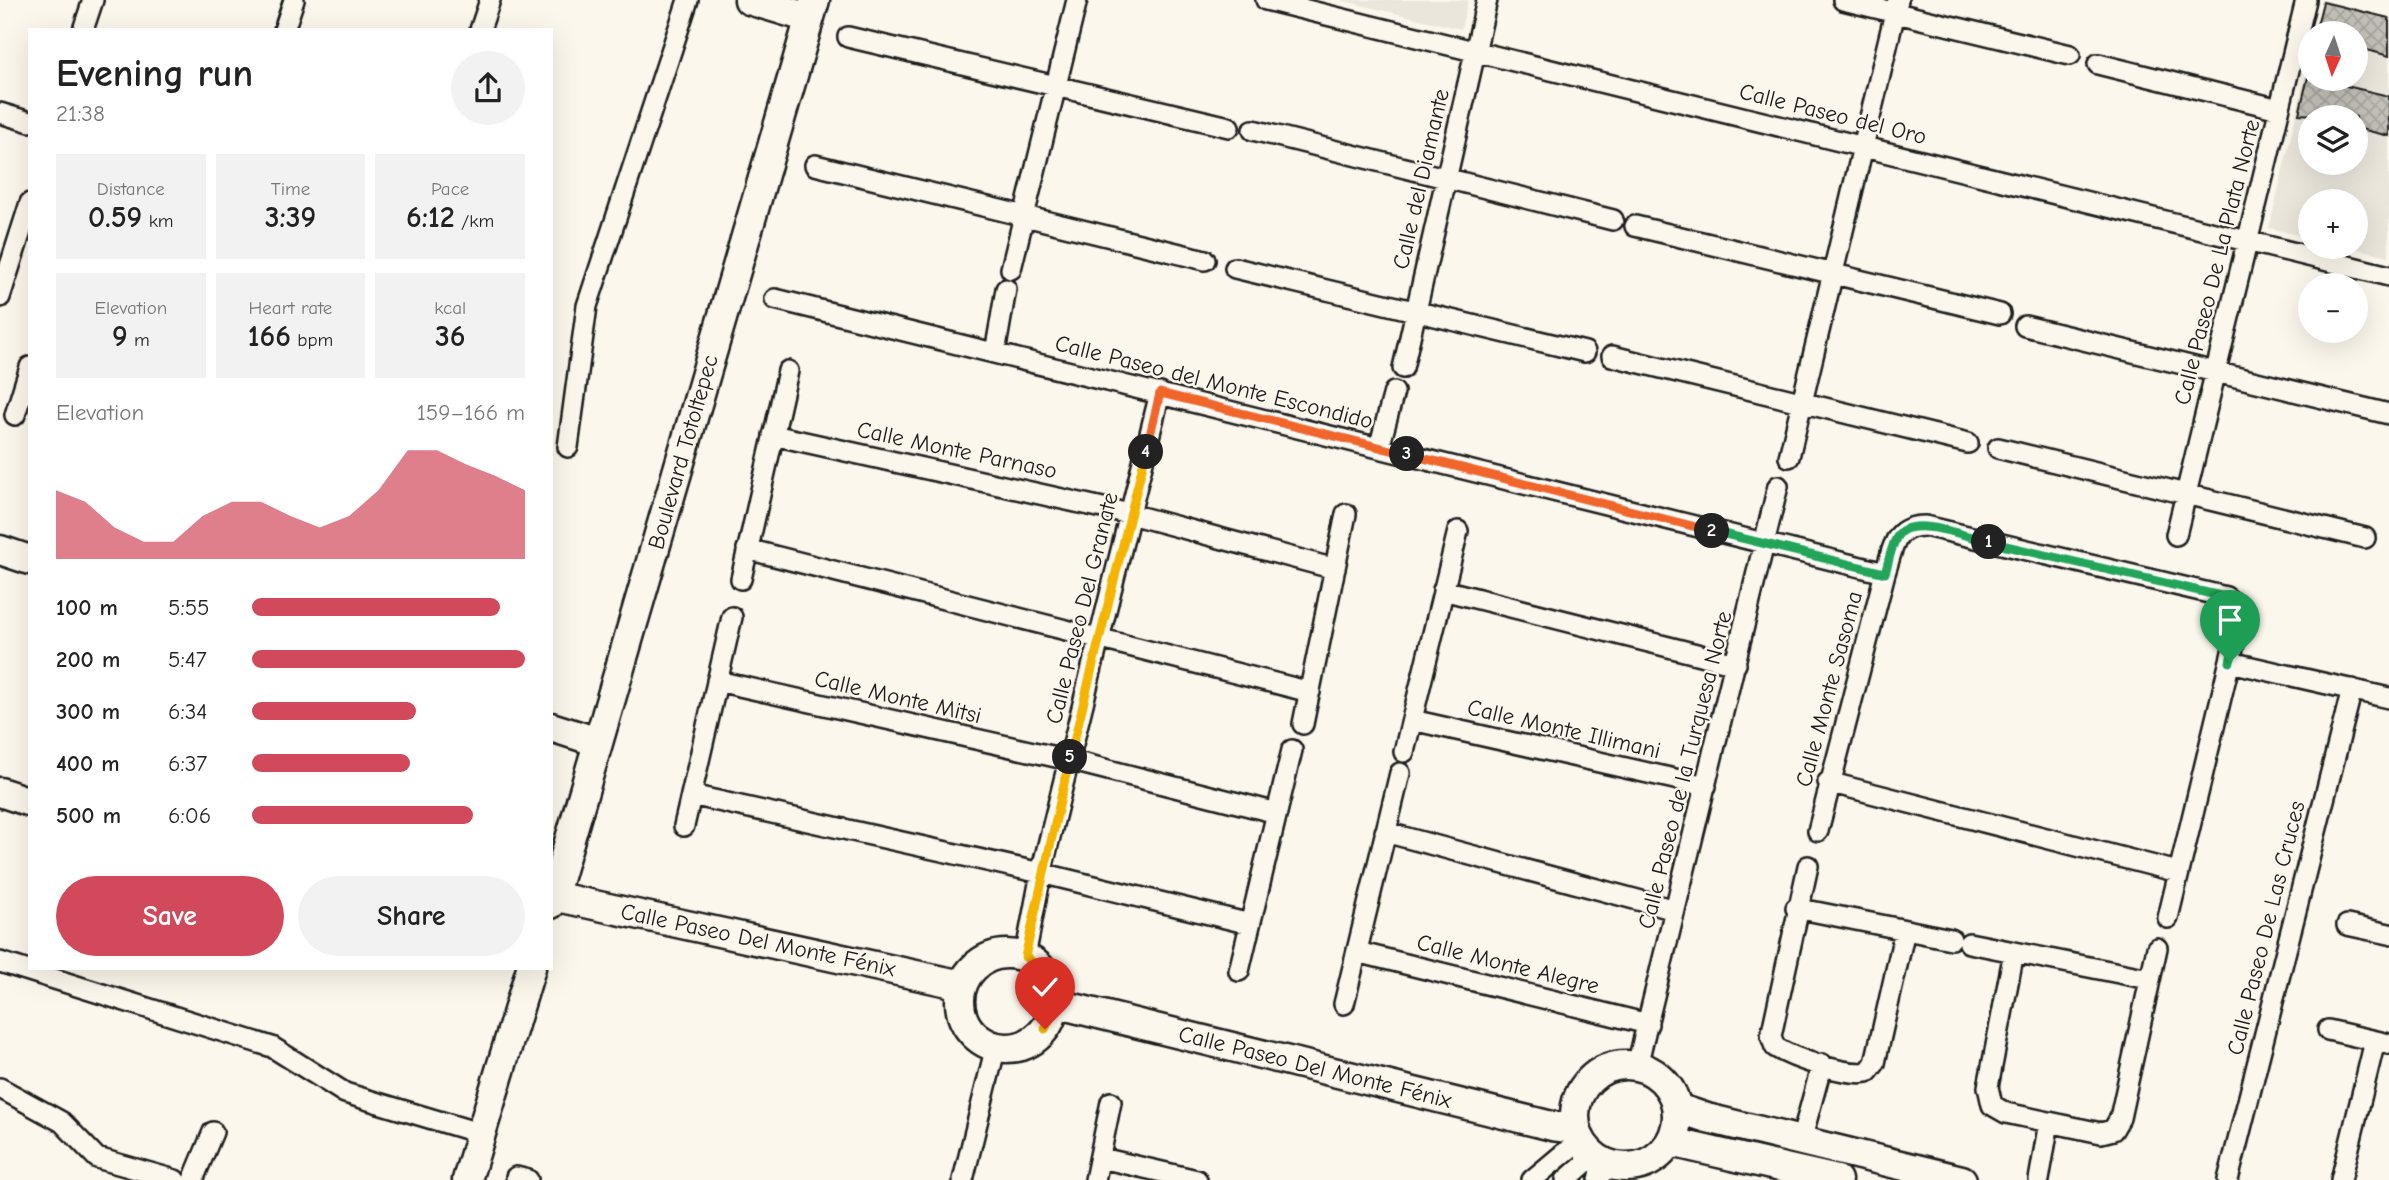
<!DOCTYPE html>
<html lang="en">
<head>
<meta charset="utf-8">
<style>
  :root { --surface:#fff; --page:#f2f2f2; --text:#222; --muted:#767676; --accent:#d1495b }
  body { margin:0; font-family:"Comic Neue",sans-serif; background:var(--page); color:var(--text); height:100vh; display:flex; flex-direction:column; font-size:26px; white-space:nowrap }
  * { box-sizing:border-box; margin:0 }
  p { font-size:23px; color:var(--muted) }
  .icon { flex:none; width:38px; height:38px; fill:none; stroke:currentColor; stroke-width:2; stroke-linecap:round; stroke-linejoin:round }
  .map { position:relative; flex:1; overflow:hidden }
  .drawer { position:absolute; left:28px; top:28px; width:525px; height:942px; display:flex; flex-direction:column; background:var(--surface); border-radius:0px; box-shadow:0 7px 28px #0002 }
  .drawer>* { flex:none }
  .needle { width:46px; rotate:183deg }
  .controls { position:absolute; left:2298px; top:21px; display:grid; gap:14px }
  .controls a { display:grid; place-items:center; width:70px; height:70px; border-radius:50%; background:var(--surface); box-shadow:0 7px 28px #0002; font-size:35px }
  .pin { position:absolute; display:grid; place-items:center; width:60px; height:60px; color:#fff; margin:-72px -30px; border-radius:50% 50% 50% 0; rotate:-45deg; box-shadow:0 0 7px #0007 }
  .pin .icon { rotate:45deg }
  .km { position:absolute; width:35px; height:35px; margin:-18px; border-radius:50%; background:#222; color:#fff; font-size:19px; line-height:35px; text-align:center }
  .round { display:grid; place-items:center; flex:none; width:74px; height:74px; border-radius:37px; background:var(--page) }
  .head { display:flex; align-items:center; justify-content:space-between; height:119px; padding:0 28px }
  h1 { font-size:38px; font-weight:700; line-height:52px }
  .metrics { display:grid; grid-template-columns:repeat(3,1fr); gap:10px; height:119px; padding:7px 28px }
  .metrics div { display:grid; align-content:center; border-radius:0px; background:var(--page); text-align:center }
  .metrics b { font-size:30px; font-weight:700 }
  .metrics small { font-size:19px; font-weight:400 }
  .metrics p { font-size:19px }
  .chart { height:196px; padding:14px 28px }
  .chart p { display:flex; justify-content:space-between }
  .chart svg { width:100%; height:126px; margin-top:7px; fill:var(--accent); opacity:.7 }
  .button { display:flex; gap:14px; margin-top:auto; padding:14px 28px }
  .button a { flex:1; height:80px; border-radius:42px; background:var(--accent); color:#fff; font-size:28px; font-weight:700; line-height:80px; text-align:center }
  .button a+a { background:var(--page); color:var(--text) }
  ul { padding:0 28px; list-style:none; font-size:23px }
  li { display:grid; grid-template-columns:112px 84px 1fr; align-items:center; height:52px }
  li i { height:18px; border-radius:9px; background:var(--accent) }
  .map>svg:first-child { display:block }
  .built { fill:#eae6dc; fill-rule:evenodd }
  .building { fill:url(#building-cross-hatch); stroke:#1c1c1c; stroke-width:2 }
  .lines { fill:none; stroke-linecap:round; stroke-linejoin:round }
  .street-casing { stroke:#1c1c1c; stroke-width:24 }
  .secondary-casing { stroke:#1c1c1c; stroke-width:33 }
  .street { stroke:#fbf7ec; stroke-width:19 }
  .secondary { stroke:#fbf7ec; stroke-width:28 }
  .split-1-casing { stroke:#fff; stroke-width:14 }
  .split-2-casing { stroke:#fff; stroke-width:14 }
  .split-3-casing { stroke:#fff; stroke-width:14 }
  .split-4-casing { stroke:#fff; stroke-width:14 }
  .split-5-casing { stroke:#fff; stroke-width:14 }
  .split-6-casing { stroke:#fff; stroke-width:14 }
  .split-1 { stroke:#22a559; stroke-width:9 }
  .split-2 { stroke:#22a559; stroke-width:9 }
  .split-3 { stroke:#f0652b; stroke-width:9 }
  .split-4 { stroke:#f0652b; stroke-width:9 }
  .split-5 { stroke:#f5b400; stroke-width:9 }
  .split-6 { stroke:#f5b400; stroke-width:9 }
  .labels { text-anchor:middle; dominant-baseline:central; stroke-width:5; stroke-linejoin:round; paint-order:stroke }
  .street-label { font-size:23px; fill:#1c1c1c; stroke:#fbf7ec }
</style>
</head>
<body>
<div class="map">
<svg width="2389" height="1180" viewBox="0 0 2389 1180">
  <defs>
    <pattern id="building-cross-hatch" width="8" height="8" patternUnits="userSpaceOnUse" patternTransform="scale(1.75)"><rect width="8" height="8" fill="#c3c0b8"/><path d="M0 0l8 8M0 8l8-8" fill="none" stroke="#a7a49e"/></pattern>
  </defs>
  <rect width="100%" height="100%" fill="#fbf7ec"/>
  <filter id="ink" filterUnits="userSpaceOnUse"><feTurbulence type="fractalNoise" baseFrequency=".0143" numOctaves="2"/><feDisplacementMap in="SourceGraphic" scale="14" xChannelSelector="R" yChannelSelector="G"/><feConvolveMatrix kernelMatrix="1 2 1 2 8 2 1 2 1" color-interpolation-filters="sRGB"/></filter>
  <g filter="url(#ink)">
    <path class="built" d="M1340,0H1468L1461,29Z
      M2324,0L2389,17V256L2349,247H2356V201H2310V238L2269,228L2310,57V79H2356V33H2316ZM2310,117H2356V163H2310Z"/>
    <path class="building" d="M2323,2L2389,18V56L2356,47V33H2315Z
      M2308,77L2389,96V136L2356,128V117L2299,114Z"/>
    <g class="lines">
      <g class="street-casing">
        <path id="street" d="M1266,0L2389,276
          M1843,0L2070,55
          M83,30L93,0
          M284,30L294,0
          M480,30L490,0
          M848,37L1229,127
          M2098,64L2279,109
          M0,113L30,122
          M1253,130L1613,220
          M815,165L1205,260
          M1635,226L2000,314
          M1235,268L1585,352
          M1011,269L1077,0
          M0,297L30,203
          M775,299L1885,573
          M2025,326L2389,414
          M995,353L1006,289
          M1612,356L1968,443
          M1403,368L1487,0
          M15,415L30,367
          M773,435L1130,514L1335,569
          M568,447L587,306L688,0
          M1379,448L1394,392
          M1998,448L2365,538
          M1789,457L1898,0
          M2176,535L2306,0
          M747,549L1310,692
          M741,579L788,371
          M1443,590L1736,664
          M2230,662L2389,698
          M717,681L1069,760L1277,813
          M1412,720L1706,786
          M1303,724L1346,514
          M1404,752L1458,531
          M1828,782L2178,872
          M691,795L1041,873L1250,924
          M684,826L732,617
          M1818,831L1885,573C1894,547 1893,526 1925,526L2226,597L2237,606L2240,619L2168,918
          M1385,832L1675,910
          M1808,866L1771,1036L1775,1047C1794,1059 1846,1076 1868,1072L1875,1063L1905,930
          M1796,908L1951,939
          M2347,925L2389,934
          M1969,943L2149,979
          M1357,952L1648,1024
          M2014,952L1988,1087L1992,1105L2006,1113L2101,1133L2113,1130L2120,1118L2157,948
          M1025,957L1041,873L1160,393
          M0,962L272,1047L345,1093L479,1133
          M1239,971L1292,750
          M1344,1004L1400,773
          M2328,1030L2389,1044
          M1637,1066L1778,486
          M0,1088L62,1122L97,1158L175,1180
          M1801,1141L1822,1064
          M1101,1158L1197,1180
          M516,1177L528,1180
          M193,1180L213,1132
          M963,1180L996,1046
          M1095,1180L1111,1102
          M1532,1180L1581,1139
          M1566,1180L1594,1155
          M1599,1180L1603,1161
          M2039,1180L2049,1122
          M2228,1180L2352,689
          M2341,1180L2375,1041"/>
      </g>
      <g class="secondary-casing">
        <path id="secondary" d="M749,0L809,18
          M0,550L30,560
          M551,727L598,742
          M0,792L30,802
          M553,896L962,985
          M551,904L815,0
          M960 1001a47 47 0 1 1 94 0a47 47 0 1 1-94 0Z
          M1054,1003L1552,1126L1577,1129
          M1575 1116a51 51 0 1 1 102 0a51 51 0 1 1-102 0Z
          M1677,1108L1707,1118L1962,1180
          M1671,1142L1837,1180
          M467,1180L531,968"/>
      </g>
      <use href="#street" class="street"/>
      <use href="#secondary" class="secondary"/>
    </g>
  </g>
  <g class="lines" filter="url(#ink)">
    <g class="split-1-casing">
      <path id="split-1" d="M1989,542L2225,597L2237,606L2240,619L2230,662"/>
    </g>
    <g class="split-2-casing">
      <path id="split-2" d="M1712,531L1885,573C1889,562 1891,545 1898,535C1911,515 1969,537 1989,542"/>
    </g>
    <g class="split-3-casing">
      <path id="split-3" d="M1407,454L1712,531"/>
    </g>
    <g class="split-4-casing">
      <path id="split-4" d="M1146,452L1160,393L1407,454"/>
    </g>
    <g class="split-5-casing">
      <path id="split-5" d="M1070,757L1146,452"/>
    </g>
    <g class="split-6-casing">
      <path id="split-6" d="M1045,1029C1061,1000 1053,973 1025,957L1070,757"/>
    </g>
    <use href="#split-1" class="split-1"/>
    <use href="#split-2" class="split-2"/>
    <use href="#split-3" class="split-3"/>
    <use href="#split-4" class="split-4"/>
    <use href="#split-5" class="split-5"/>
    <use href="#split-6" class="split-6"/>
  </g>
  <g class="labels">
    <g class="street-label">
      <text transform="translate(1833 114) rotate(14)">Calle Paseo del Oro</text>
      <text transform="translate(1421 179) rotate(-77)">Calle del Diamante</text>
      <text transform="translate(2217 262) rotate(-76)">Calle Paseo De La Plata Norte</text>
      <text transform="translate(1214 382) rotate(14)">Calle Paseo del Monte Escondido</text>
      <text transform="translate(957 450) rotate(12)">Calle Monte Parnaso</text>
      <text transform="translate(683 452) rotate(-74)">Boulevard Totoltepec</text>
      <text transform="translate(1082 608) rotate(-76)">Calle Paseo Del Granate</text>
      <text transform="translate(1829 689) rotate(-75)">Calle Monte Sasoma</text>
      <text transform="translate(898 697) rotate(13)">Calle Monte Mitsi</text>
      <text transform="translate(1564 729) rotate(13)">Calle Monte Illimani</text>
      <text transform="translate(1685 770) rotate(-76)">Calle Paseo de la Turquesa Norte</text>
      <text transform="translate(2266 928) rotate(-76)">Calle Paseo De Las Cruces</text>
      <text transform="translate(758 940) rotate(12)">Calle Paseo Del Monte Fénix</text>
      <text transform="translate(1508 964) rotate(14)">Calle Monte Alegre</text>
      <text transform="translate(1315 1067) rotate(14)">Calle Paseo Del Monte Fénix</text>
    </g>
  </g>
</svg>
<div class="controls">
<a><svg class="needle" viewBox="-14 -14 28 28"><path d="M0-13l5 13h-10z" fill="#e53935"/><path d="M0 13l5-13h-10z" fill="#767676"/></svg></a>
<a><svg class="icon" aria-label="layers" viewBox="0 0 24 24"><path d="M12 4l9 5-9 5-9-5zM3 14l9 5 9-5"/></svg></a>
<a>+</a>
<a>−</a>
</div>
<div class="pin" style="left:2230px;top:662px;background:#1e9e55"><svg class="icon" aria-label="arrive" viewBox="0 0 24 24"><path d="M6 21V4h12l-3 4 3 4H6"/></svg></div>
<div class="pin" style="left:1045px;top:1029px;background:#d93025"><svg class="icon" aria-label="check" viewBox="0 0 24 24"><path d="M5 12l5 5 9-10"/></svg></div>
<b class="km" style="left:1989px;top:542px">1</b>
<b class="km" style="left:1712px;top:531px">2</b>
<b class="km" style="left:1407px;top:454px">3</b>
<b class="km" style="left:1146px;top:452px">4</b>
<b class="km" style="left:1070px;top:757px">5</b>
<section class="drawer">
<div class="head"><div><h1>Evening run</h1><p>21:38</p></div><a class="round"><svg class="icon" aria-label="share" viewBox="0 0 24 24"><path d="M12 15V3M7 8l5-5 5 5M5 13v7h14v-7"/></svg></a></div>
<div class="metrics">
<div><p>Distance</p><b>0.59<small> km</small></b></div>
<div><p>Time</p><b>3:39</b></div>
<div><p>Pace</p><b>6:12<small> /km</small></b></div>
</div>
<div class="metrics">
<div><p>Elevation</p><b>9<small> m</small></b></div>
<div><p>Heart rate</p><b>166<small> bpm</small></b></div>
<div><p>kcal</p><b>36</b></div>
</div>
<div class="chart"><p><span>Elevation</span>159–166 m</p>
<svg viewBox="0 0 160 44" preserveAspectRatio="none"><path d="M0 44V20L10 24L20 33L30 38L40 38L50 29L60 24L70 24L80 29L90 33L100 29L110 20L120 6L130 6L140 11L150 15L160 20V44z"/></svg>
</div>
<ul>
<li><b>100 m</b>5:55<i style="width:91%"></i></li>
<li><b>200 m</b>5:47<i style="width:100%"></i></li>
<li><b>300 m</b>6:34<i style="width:60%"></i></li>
<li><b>400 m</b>6:37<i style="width:58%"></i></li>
<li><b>500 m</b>6:06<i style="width:81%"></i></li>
</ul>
<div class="button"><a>Save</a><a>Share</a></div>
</section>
</div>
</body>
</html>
